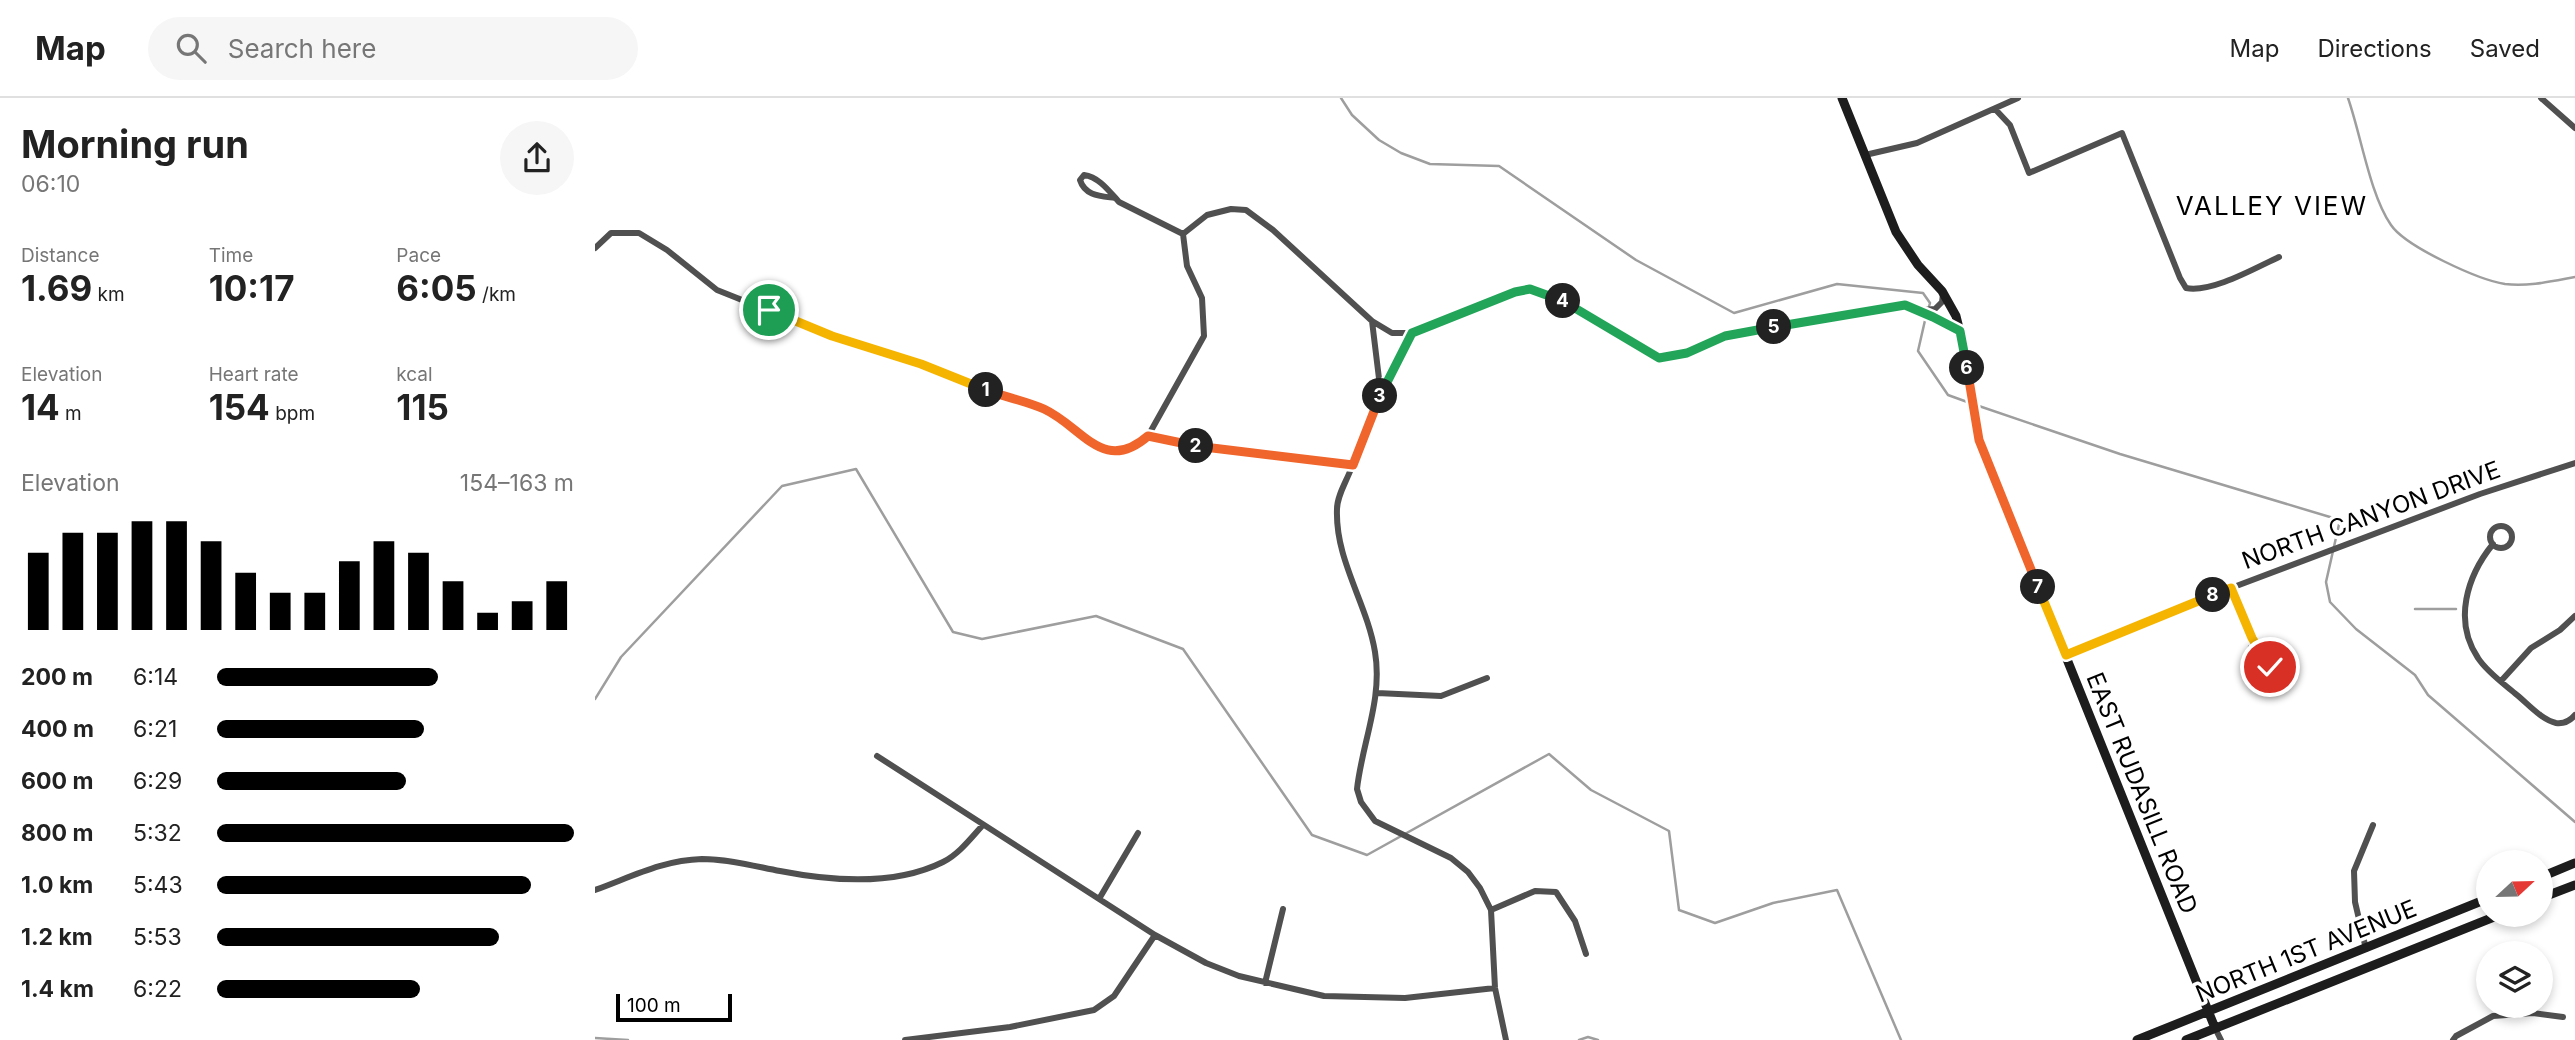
<!DOCTYPE html>
<html lang="en">
<head>
<meta charset="utf-8">
<style>
  :root { --surface:#fff; --page:#f6f6f6; --text:#222; --muted:#767676; --line:#e0e0e0; --accent:#000 }
  body { margin:0; font-family:Inter,sans-serif; background:var(--page); color:var(--text); height:100vh; display:flex; flex-direction:column; font-size:26px; white-space:nowrap }
  * { box-sizing:border-box; margin:0 }
  p { font-size:23px; color:var(--muted) }
  .icon { flex:none; width:38px; height:38px; fill:none; stroke:currentColor; stroke-width:2; stroke-linecap:round; stroke-linejoin:round }
  .map { position:relative; flex:1; overflow:hidden }
  .side { display:flex; flex-direction:column; background:var(--surface); width:595px }
  .side>* { flex:none }
  .needle { width:46px; rotate:68deg }
  .buttons { position:absolute; left:1881px; top:752px; display:grid; gap:14px }
  .buttons a { display:grid; place-items:center; width:77px; height:77px; border-radius:50%; background:var(--surface); box-shadow:0 4px 10px #0003; font-size:35px }
  .scale { position:absolute; left:21px; bottom:18px; width:116px; box-sizing:border-box; padding-left:7px; border:4px solid #000; border-top:0; font-size:19px; line-height:24px; white-space:nowrap; color:#000; -webkit-text-stroke:5px #fff; paint-order:stroke }
  .pin { position:absolute; display:grid; place-items:center; width:60px; height:60px; color:#fff; margin:-30px; border:4px solid #fff; border-radius:50%; box-shadow:0 2px 7px #0007 }
  .km { position:absolute; width:35px; height:35px; margin:-18px; border-radius:50%; background:#222; color:#fff; font-size:19px; line-height:35px; text-align:center }
  .round { display:grid; place-items:center; flex:none; width:74px; height:74px; border-radius:37px; background:var(--page) }
  .head { display:flex; align-items:center; justify-content:space-between; height:119px; padding:0 21px }
  h1 { font-size:38px; font-weight:700; line-height:52px }
  .figures { display:grid; grid-template-columns:repeat(3,1fr); gap:10px; height:119px; padding:7px 21px }
  .figures div { display:grid; align-content:center }
  .figures b { font-size:35px; font-weight:700 }
  .figures small { font-size:19px; font-weight:400 }
  .figures p { font-size:19px }
  .chart { height:196px; padding:14px 21px }
  .chart p { display:flex; justify-content:space-between }
  .chart svg { width:100%; height:126px; margin-top:7px; stroke:var(--accent); stroke-width:6 }
  ul { padding:0 21px; list-style:none; font-size:23px }
  li { display:grid; grid-template-columns:112px 84px 1fr; align-items:center; height:52px }
  li i { height:18px; border-radius:9px; background:var(--accent) }
  header { display:flex; align-items:center; gap:42px; box-sizing:border-box; height:98px; padding:0 35px; background:var(--surface); border-bottom:2px solid var(--line) }
  header strong { font-size:33px }
  nav { display:flex; gap:38px; margin-inline-start:auto; font-size:24px }
  .search { width:490px; height:63px; background:var(--page); display:flex; align-items:center; gap:18px; box-sizing:border-box; padding:0 24px; border-radius:38px; color:var(--muted); font-size:26px }
  main { display:flex; flex:1; min-height:0 }
  .map>svg:first-child { display:block }
  .lines { fill:none; stroke-linecap:round; stroke-linejoin:round }
  .stream { stroke:#9e9e9e; stroke-width:2.5 }
  .street { stroke:#505050; stroke-width:6 }
  .secondary { stroke:#1d1d1d; stroke-width:9 }
  .split-1-casing { stroke:#fff; stroke-width:14 }
  .split-2-casing { stroke:#fff; stroke-width:14 }
  .split-3-casing { stroke:#fff; stroke-width:14 }
  .split-4-casing { stroke:#fff; stroke-width:14 }
  .split-5-casing { stroke:#fff; stroke-width:14 }
  .split-6-casing { stroke:#fff; stroke-width:14 }
  .split-7-casing { stroke:#fff; stroke-width:14 }
  .split-8-casing { stroke:#fff; stroke-width:14 }
  .split-9-casing { stroke:#fff; stroke-width:14 }
  .split-1 { stroke:#f5b400; stroke-width:9 }
  .split-2 { stroke:#f0652b; stroke-width:9 }
  .split-3 { stroke:#f0652b; stroke-width:9 }
  .split-4 { stroke:#22a559; stroke-width:9 }
  .split-5 { stroke:#22a559; stroke-width:9 }
  .split-6 { stroke:#22a559; stroke-width:9 }
  .split-7 { stroke:#f0652b; stroke-width:9 }
  .split-8 { stroke:#f5b400; stroke-width:9 }
  .split-9 { stroke:#f5b400; stroke-width:9 }
  .labels { text-anchor:middle; dominant-baseline:central; stroke-width:7; stroke-linejoin:round; paint-order:stroke }
  .street-label { font-size:24px; fill:#000; stroke:#fff }
  .neighbourhood-label { font-size:26px; letter-spacing:2px; fill:#000; stroke:#fff }
</style>
</head>
<body>
<header>
<strong>Map</strong>
<div class="search"><svg class="icon" aria-label="search" viewBox="0 0 24 24"><circle cx="10" cy="10" r="6"/><path d="M15 15l6 6"/></svg>Search here</div>
<nav><a>Map</a><a>Directions</a><a>Saved</a></nav>
</header>
<main>
<section class="side">
<div class="head"><div><h1>Morning run</h1><p>06:10</p></div><a class="round"><svg class="icon" aria-label="share" viewBox="0 0 24 24"><path d="M12 15V3M7 8l5-5 5 5M5 13v7h14v-7"/></svg></a></div>
<div class="figures">
<div><p>Distance</p><b>1.69<small> km</small></b></div>
<div><p>Time</p><b>10:17</b></div>
<div><p>Pace</p><b>6:05<small> /km</small></b></div>
</div>
<div class="figures">
<div><p>Elevation</p><b>14<small> m</small></b></div>
<div><p>Heart rate</p><b>154<small> bpm</small></b></div>
<div><p>kcal</p><b>115</b></div>
</div>
<div class="chart"><p><span>Elevation</span>154–163 m</p>
<svg viewBox="0 0 160 44" preserveAspectRatio="none"><path d="M5 44V17M15 44V10M25 44V10M35 44V6M45 44V6M55 44V13M65 44V24M75 44V31M85 44V31M95 44V20M105 44V13M115 44V17M125 44V27M135 44V38M145 44V34M155 44V27"/></svg>
</div>
<ul>
<li><b>200 m</b>6:14<i style="width:62%"></i></li>
<li><b>400 m</b>6:21<i style="width:58%"></i></li>
<li><b>600 m</b>6:29<i style="width:53%"></i></li>
<li><b>800 m</b>5:32<i style="width:100%"></i></li>
<li><b>1.0 km</b>5:43<i style="width:88%"></i></li>
<li><b>1.2 km</b>5:53<i style="width:79%"></i></li>
<li><b>1.4 km</b>6:22<i style="width:57%"></i></li>
</ul>
</section>
<div class="map">
<svg width="1980" height="942" viewBox="0 0 1980 942">
  <rect width="100%" height="100%" fill="#fff"/>
  <g class="lines">
    <path class="stream" d="M746,0L757,17L784,42L806,55L835,66L904,68L1041,162L1139,215L1242,186L1328,195L1335,205L1333,212
      M1753,0C1766,37 1775,97 1796,127C1811,149 1884,182 1910,186C1933,189 1958,183 1980,179
      M1331,218L1323,253L1353,297L1375,305
      M1381,307L1525,356L1745,422L1731,484L1735,504L1761,531L1820,577L1833,597L1980,724
      M1820,511H1861
      M0,601L26,559L187,388L261,371L358,534L387,541L501,518L588,551L717,737L772,757L954,656L996,692L1074,733L1084,812L1120,825L1178,805L1242,792L1306,942
      M0,940L33,942
      M984,942L993,939L1003,942"/>
    <path class="street" d="M1946,0L1980,30
      M1400,11L1415,27L1434,75L1527,35L1585,180L1591,190C1617,195 1660,170 1684,159
      M1270,57L1322,45L1423,0
      M520,100C506,98 490,98 485,82L489,77C504,79 514,93 524,104L588,136
      M0,150L16,135H44L72,152L122,192L237,238L326,266L383,290L451,312L506,351L523,354L539,351L553,338L609,238L607,200L592,168L588,136L612,117L636,111L651,112L678,132L777,223L797,235H817L920,194C938,191 951,195 968,203L1064,260L1092,255L1130,238L1301,207C1326,207 1342,226 1365,233
      M1327,212L1340,211L1347,204L1348,196
      M777,223L786,297
      M817,235C795,280 774,325 756,371C751,384 742,398 742,411C740,462 772,505 780,554C788,601 767,645 762,691L766,704L780,723L856,760L873,774L885,790L896,812L900,890L911,942
      M553,338L611,350L758,367
      M1895 439a11 11 0 1 1 22 0a11 11 0 1 1-22 0Z
      M1898,446C1872,478 1858,523 1883,560C1892,574 1909,586 1922,597C1933,606 1947,622 1961,625C1969,626 1975,623 1980,617
      M1636,490L1657,540L1675,569L1672,575L1665,577C1653,569 1655,553 1657,540
      M1471,557L1636,490L1885,396L1980,365
      M1906,583L1936,550L1965,532L1980,518
      M782,595L846,598L892,580
      M282,658L560,837L611,865L644,878L729,898L810,900L900,890
      M0,792C36,779 68,762 107,761C133,761 159,768 185,773C236,783 300,788 348,764C364,756 376,740 387,728
      M504,801L543,735
      M896,812L940,793L961,794L980,823L991,856
      M1771,851L1760,804L1759,773L1778,727
      M670,885L688,811
      M1620,930L1626,942
      M310,942L415,929L499,912L519,898L560,837
      M1858,942L1861,938L1898,918L1938,915L1968,919"/>
    <path class="secondary" d="M1247,0L1301,134L1323,167L1347,193L1361,218L1369,250L1384,342L1620,930
      M1946,779L1980,765
      M1946,800L1980,787
      M1542,942L1894,800
      M1591,942L1904,817"/>
  </g>
  <g class="lines">
    <g class="split-1-casing">
      <path id="split-1" d="M174,212L237,238L326,266L391,292"/>
    </g>
    <g class="split-2-casing">
      <path id="split-2" d="M391,292C410,299 431,303 449,311C488,329 508,377 553,338L601,348"/>
    </g>
    <g class="split-3-casing">
      <path id="split-3" d="M601,348L758,367L785,298"/>
    </g>
    <g class="split-4-casing">
      <path id="split-4" d="M785,298L817,235L920,194L935,191L968,203"/>
    </g>
    <g class="split-5-casing">
      <path id="split-5" d="M968,203L1064,260L1092,255L1130,238L1179,229"/>
    </g>
    <g class="split-6-casing">
      <path id="split-6" d="M1179,229L1310,207L1338,219L1365,233L1372,270"/>
    </g>
    <g class="split-7-casing">
      <path id="split-7" d="M1372,270L1384,342L1443,489"/>
    </g>
    <g class="split-8-casing">
      <path id="split-8" d="M1443,489L1471,557L1618,497"/>
    </g>
    <g class="split-9-casing">
      <path id="split-9" d="M1618,497L1636,490L1657,540L1675,569"/>
    </g>
    <use href="#split-1" class="split-1"/>
    <use href="#split-2" class="split-2"/>
    <use href="#split-3" class="split-3"/>
    <use href="#split-4" class="split-4"/>
    <use href="#split-5" class="split-5"/>
    <use href="#split-6" class="split-6"/>
    <use href="#split-7" class="split-7"/>
    <use href="#split-8" class="split-8"/>
    <use href="#split-9" class="split-9"/>
  </g>
  <g class="labels">
    <g class="street-label">
      <text transform="translate(1776 417) rotate(-20)">NORTH CANYON DRIVE</text>
      <text transform="translate(1547 695) rotate(68)">EAST RUDASILL ROAD</text>
      <text transform="translate(1711 853) rotate(-22)">NORTH 1ST AVENUE</text>
    </g>
    <g class="neighbourhood-label">
      <text x="1677" y="107">VALLEY VIEW</text>
    </g>
  </g>
</svg>
<div class="buttons">
<a><svg class="needle" viewBox="-14 -14 28 28"><path d="M0-13l5 13h-10z" fill="#e53935"/><path d="M0 13l5-13h-10z" fill="#767676"/></svg></a>
<a><svg class="icon" aria-label="layers" viewBox="0 0 24 24"><path d="M12 4l9 5-9 5-9-5zM3 14l9 5 9-5"/></svg></a>
</div>
<div class="scale">100 m</div>
<div class="pin" style="left:174px;top:212px;background:#1e9e55"><svg class="icon" aria-label="arrive" viewBox="0 0 24 24"><path d="M6 21V4h12l-3 4 3 4H6"/></svg></div>
<div class="pin" style="left:1675px;top:569px;background:#d93025"><svg class="icon" aria-label="check" viewBox="0 0 24 24"><path d="M5 12l5 5 9-10"/></svg></div>
<b class="km" style="left:391px;top:292px">1</b>
<b class="km" style="left:601px;top:348px">2</b>
<b class="km" style="left:785px;top:298px">3</b>
<b class="km" style="left:968px;top:203px">4</b>
<b class="km" style="left:1179px;top:229px">5</b>
<b class="km" style="left:1372px;top:270px">6</b>
<b class="km" style="left:1443px;top:489px">7</b>
<b class="km" style="left:1618px;top:497px">8</b>
</div>
</main>
</body>
</html>
